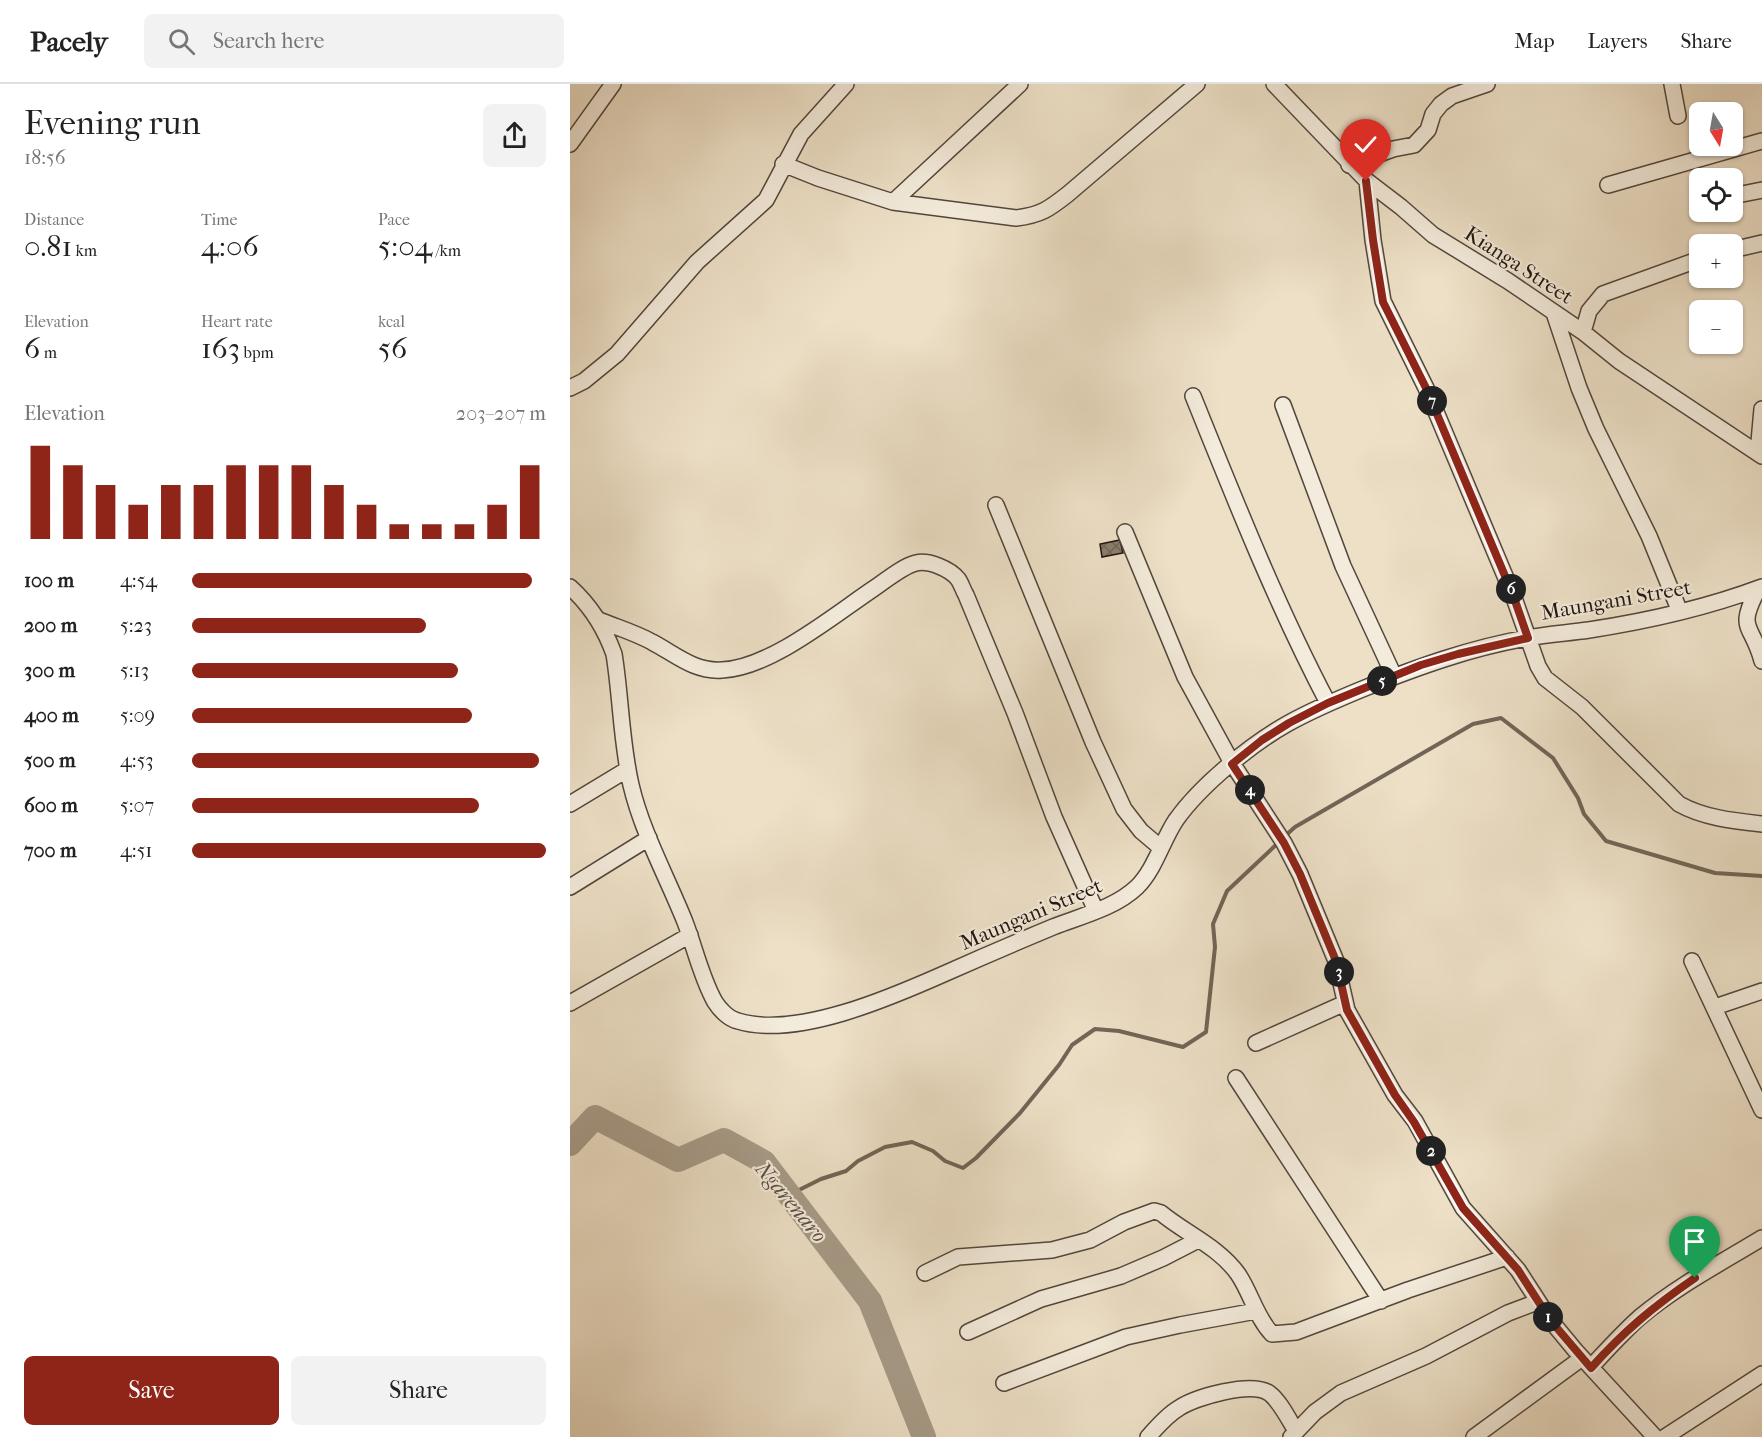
<!DOCTYPE html>
<html lang="en">
<head>
<meta charset="utf-8">
<style>
  :root { --surface:#fff; --page:#f2f2f2; --text:#222; --muted:#767676; --line:#e0e0e0; --accent:#8f2418 }
  body { margin:0; font-family:"IM FELL French Canon",serif; background:var(--page); color:var(--text); height:100vh; display:flex; flex-direction:column; font-size:22px; white-space:nowrap }
  * { box-sizing:border-box; margin:0 }
  p { font-size:20px; color:var(--muted) }
  .icon { flex:none; width:33px; height:33px; fill:none; stroke:currentColor; stroke-width:2; stroke-linecap:round; stroke-linejoin:round }
  .map { position:relative; flex:1; overflow:hidden }
  .panel { display:flex; flex-direction:column; background:var(--surface); width:570px }
  .panel>* { flex:none }
  .needle { width:39px; rotate:169deg }
  .fabs { position:absolute; left:1119px; top:18px; display:grid; gap:12px }
  .fabs a { display:grid; place-items:center; width:54px; height:54px; border-radius:9px; background:var(--surface); box-shadow:0 2px 4px #0004; font-size:30px }
  .pin { position:absolute; display:grid; place-items:center; width:51px; height:51px; color:#fff; margin:-62px -26px; border-radius:50% 50% 50% 0; rotate:-45deg; box-shadow:0 0 6px #0007 }
  .pin .icon { rotate:45deg }
  .km { position:absolute; width:30px; height:30px; margin:-15px; border-radius:50%; background:#222; color:#fff; font-size:16px; line-height:30px; text-align:center }
  .round { display:grid; place-items:center; flex:none; width:63px; height:63px; border-radius:9px; background:var(--page) }
  .overview { display:flex; align-items:center; justify-content:space-between; height:102px; padding:0 24px }
  h1 { font-size:33px; font-weight:600; line-height:45px }
  .stats { display:grid; grid-template-columns:repeat(3,1fr); gap:9px; height:102px; padding:6px 24px }
  .stats div { display:grid; align-content:center }
  .stats b { font-size:30px; font-weight:600 }
  .stats small { font-size:16px; font-weight:400 }
  .stats p { font-size:16px }
  .chart { height:168px; padding:12px 24px }
  .chart p { display:flex; justify-content:space-between }
  .chart svg { width:100%; height:108px; margin-top:6px; stroke:var(--accent); stroke-width:6 }
  .cta { display:flex; gap:12px; margin-top:auto; padding:12px 24px }
  .cta a { flex:1; height:69px; border-radius:9px; background:var(--accent); color:#fff; font-size:24px; font-weight:600; line-height:69px; text-align:center }
  .cta a+a { background:var(--page); color:var(--text) }
  ul { padding:0 24px; list-style:none; font-size:20px }
  li { display:grid; grid-template-columns:96px 72px 1fr; align-items:center; height:45px }
  li i { height:15px; border-radius:8px; background:var(--accent) }
  header { display:flex; align-items:center; gap:36px; box-sizing:border-box; height:84px; padding:0 30px; background:var(--surface); border-bottom:2px solid var(--line) }
  header strong { font-size:28px }
  nav { display:flex; gap:33px; margin-inline-start:auto; font-size:21px }
  .search { width:420px; height:54px; background:var(--page); display:flex; align-items:center; gap:15px; box-sizing:border-box; padding:0 21px; border-radius:9px; color:var(--muted); font-size:22px }
  main { display:flex; flex:1; min-height:0 }
  .map>svg:first-child { display:block }
  .lines { fill:none; stroke-linecap:round; stroke-linejoin:round }
  .stream { stroke:#716557; stroke-width:4 }
  .river { stroke:#a79b88; stroke-width:24 }
  .building { fill:url(#building-cross-hatch); stroke:#1f140e; stroke-width:1.5 }
  .minor-casing { stroke:#52473c; stroke-width:18 }
  .minor { stroke:#f3ebdb; stroke-width:15 }
  .route-casing { stroke:#fff; stroke-width:12 }
  .route { stroke:#8f2418; stroke-width:8 }
  .labels { text-anchor:middle; dominant-baseline:central; stroke-width:4.5; stroke-linejoin:round; paint-order:stroke }
  .street-label { font-size:21px; fill:#1f140e; stroke:#f3ebdb }
  .water-label { font-size:22px; font-style:italic; fill:#5c5145; stroke:#f3ebdb }
</style>
</head>
<body>
<header>
<strong>Pacely</strong>
<div class="search"><svg class="icon" aria-label="search" viewBox="0 0 24 24"><circle cx="10" cy="10" r="6"/><path d="M15 15l6 6"/></svg>Search here</div>
<nav><a>Map</a><a>Layers</a><a>Share</a></nav>
</header>
<main>
<section class="panel">
<div class="overview"><div><h1>Evening run</h1><p>18:56</p></div><a class="round"><svg class="icon" aria-label="share" viewBox="0 0 24 24"><path d="M12 15V3M7 8l5-5 5 5M5 13v7h14v-7"/></svg></a></div>
<div class="stats">
<div><p>Distance</p><b>0.81<small> km</small></b></div>
<div><p>Time</p><b>4:06</b></div>
<div><p>Pace</p><b>5:04<small> /km</small></b></div>
</div>
<div class="stats">
<div><p>Elevation</p><b>6<small> m</small></b></div>
<div><p>Heart rate</p><b>163<small> bpm</small></b></div>
<div><p>kcal</p><b>56</b></div>
</div>
<div class="chart"><p><span>Elevation</span>203–207 m</p>
<svg viewBox="0 0 160 44" preserveAspectRatio="none"><path d="M5 44V6M15 44V14M25 44V22M35 44V30M45 44V22M55 44V22M65 44V14M75 44V14M85 44V14M95 44V22M105 44V30M115 44V38M125 44V38M135 44V38M145 44V30M155 44V14"/></svg>
</div>
<ul>
<li><b>100 m</b>4:54<i style="width:96%"></i></li>
<li><b>200 m</b>5:23<i style="width:66%"></i></li>
<li><b>300 m</b>5:13<i style="width:75%"></i></li>
<li><b>400 m</b>5:09<i style="width:79%"></i></li>
<li><b>500 m</b>4:53<i style="width:98%"></i></li>
<li><b>600 m</b>5:07<i style="width:81%"></i></li>
<li><b>700 m</b>4:51<i style="width:100%"></i></li>
</ul>
<div class="cta"><a>Save</a><a>Share</a></div>
</section>
<div class="map">
<svg width="1192" height="1353" viewBox="0 0 1192 1353">
  <defs>
    <pattern id="building-cross-hatch" width="8" height="8" patternUnits="userSpaceOnUse" patternTransform="scale(1.5)"><rect width="8" height="8" fill="#8a7e6e"/><path d="M0 0l8 8M0 8l8-8" fill="none" stroke="#706659"/></pattern>
  </defs>
  <rect width="100%" height="100%" fill="#ede0c7"/>
  <filter id="stains"><feTurbulence type="fractalNoise" baseFrequency=".00333" numOctaves="4"/><feColorMatrix values="0 0 0 0 .2 0 0 0 0 .09 0 0 0 0 .02 0 0 0 .5 -.17"/></filter>
  <radialGradient id="worn" r=".72"><stop offset=".6" stop-color="#630" stop-opacity="0"/><stop offset="1" stop-color="#630" stop-opacity=".3"/></radialGradient>
  <g class="lines">
    <path class="stream" d="M715,752L725,743L903,640L931,634L983,674L1008,714L1014,730L1036,757L1145,789L1192,792
      M219,1111L251,1095L276,1087L288,1077L315,1063L342,1058L363,1067L375,1077L393,1084L406,1074L450,1029L489,981L502,961L525,945L549,947L613,963L636,948L645,863L643,840L657,807L708,759"/>
    <path class="river" d="M0,1060L25,1033L108,1076L154,1056L194,1078L300,1217L354,1353"/>
  </g>
  <path class="building" d="M550,456L553,469L532,473L530,460Z"/>
  <g class="lines">
    <g class="minor-casing">
      <path id="minor" d="M704,0L797,97L831,123L863,151L938,197L1013,248L1049,277L1192,372
        M1102,0L1108,32
        M0,60L43,0
        M213,80L248,94L323,118L446,134C471,131 479,125 498,110L627,0
        M779,81L823,65L844,61L858,46L863,30L871,20L882,12L917,0
        M797,97L803,156L813,217L856,304L943,511L968,582L975,594L1012,623L1109,720C1134,734 1164,737 1192,740
        M1038,101L1192,57
        M1162,112L1192,106
        M323,118L450,0
        M1162,166L1192,159
        M984,229L1009,304L1026,345L1079,452L1110,528
        M1013,248L1019,227L1033,210L1130,175
        M0,304L14,297L47,270L127,178L196,116L231,50L276,0
        M623,312C665,416 706,520 758,619
        M713,321L773,482L824,592
        M1188,369L1192,325
        M426,421L523,658L554,725L571,747L591,764
        M555,448L615,593L662,679L714,759L730,790L766,877L777,926L825,1011L845,1037L893,1124L948,1186L981,1237L1005,1266L1085,1353
        M0,503C20,521 35,545 44,570C51,613 51,658 61,701C72,748 97,793 115,838C125,864 131,893 145,918C150,926 159,935 168,937C226,955 322,913 376,889C412,873 447,858 483,843C511,832 545,824 567,803C585,785 592,757 606,736C631,701 680,661 717,640C742,626 768,615 795,604C848,583 900,564 957,554C978,550 998,549 1019,546C1078,537 1136,524 1192,503
        M1188,505C1166,547 1182,539 1192,577
        M27,535C45,543 64,548 82,558C105,570 124,588 152,586C200,584 263,532 303,505C315,497 333,482 346,479C359,476 380,485 388,495C391,499 393,506 396,511L445,629L484,733L526,827
        M0,720L58,685
        M0,803L79,754
        M1122,877L1192,1026
        M0,919L120,851
        M1145,923L1192,907
        M686,959L775,919
        M666,994L811,1217
        M355,1189L388,1173L482,1166L520,1156L554,1138L584,1127L591,1129C615,1149 649,1163 668,1190C681,1209 686,1233 702,1250L726,1248L838,1206L937,1173
        M398,1248L471,1215L551,1192L593,1174L628,1156
        M1021,1283C1037,1266 1052,1249 1070,1233C1107,1202 1151,1179 1192,1154
        M434,1299L556,1253L610,1241L686,1227
        M578,1353C587,1343 597,1331 609,1324C626,1313 681,1297 699,1309C710,1317 719,1336 726,1347
        M721,1353L745,1328L771,1309L856,1272L938,1229L967,1218
        M904,1353L1012,1274
        M1095,1353L1192,1290"/>
    </g>
    <use href="#minor" class="minor"/>
  </g>
  <g class="lines">
    <g class="route-casing">
      <path id="route" d="M796,97L803,156L813,218L856,304L943,511L958,554L888,570L851,581L758,619L719,639L692,656L662,680L714,759L730,790L766,877L777,926L825,1011L844,1038L893,1124L948,1186L981,1237L1021,1284C1054,1247 1084,1222 1125,1194"/>
    </g>
    <use href="#route" class="route"/>
  </g>
  <g class="labels">
    <g class="street-label">
      <text transform="translate(949 181) rotate(33)">Kianga Street</text>
      <text transform="translate(1046 516) rotate(-10)">Maungani Street</text>
      <text transform="translate(461 830) rotate(-23)">Maungani Street</text>
    </g>
    <g class="water-label">
      <text transform="translate(221 1118) rotate(50)">Ngarenaro</text>
    </g>
  </g>
  <rect width="100%" height="100%" filter="url(#stains)"/>
  <rect width="100%" height="100%" fill="url(#worn)"/>
</svg>
<div class="fabs">
<a><svg class="needle" viewBox="-14 -14 28 28"><path d="M0-13l5 13h-10z" fill="#e53935"/><path d="M0 13l5-13h-10z" fill="#767676"/></svg></a>
<a><svg class="icon" aria-label="locate" viewBox="0 0 24 24"><circle cx="12" cy="12" r="6"/><path d="M12 2v4M12 18v4M2 12h4M18 12h4"/></svg></a>
<a>+</a>
<a>−</a>
</div>
<div class="pin" style="left:1125px;top:1194px;background:#1e9e55"><svg class="icon" aria-label="arrive" viewBox="0 0 24 24"><path d="M6 21V4h12l-3 4 3 4H6"/></svg></div>
<div class="pin" style="left:796px;top:97px;background:#d93025"><svg class="icon" aria-label="check" viewBox="0 0 24 24"><path d="M5 12l5 5 9-10"/></svg></div>
<b class="km" style="left:978px;top:1233px">1</b>
<b class="km" style="left:861px;top:1067px">2</b>
<b class="km" style="left:769px;top:888px">3</b>
<b class="km" style="left:680px;top:706px">4</b>
<b class="km" style="left:812px;top:597px">5</b>
<b class="km" style="left:941px;top:505px">6</b>
<b class="km" style="left:862px;top:317px">7</b>
</div>
</main>
</body>
</html>
